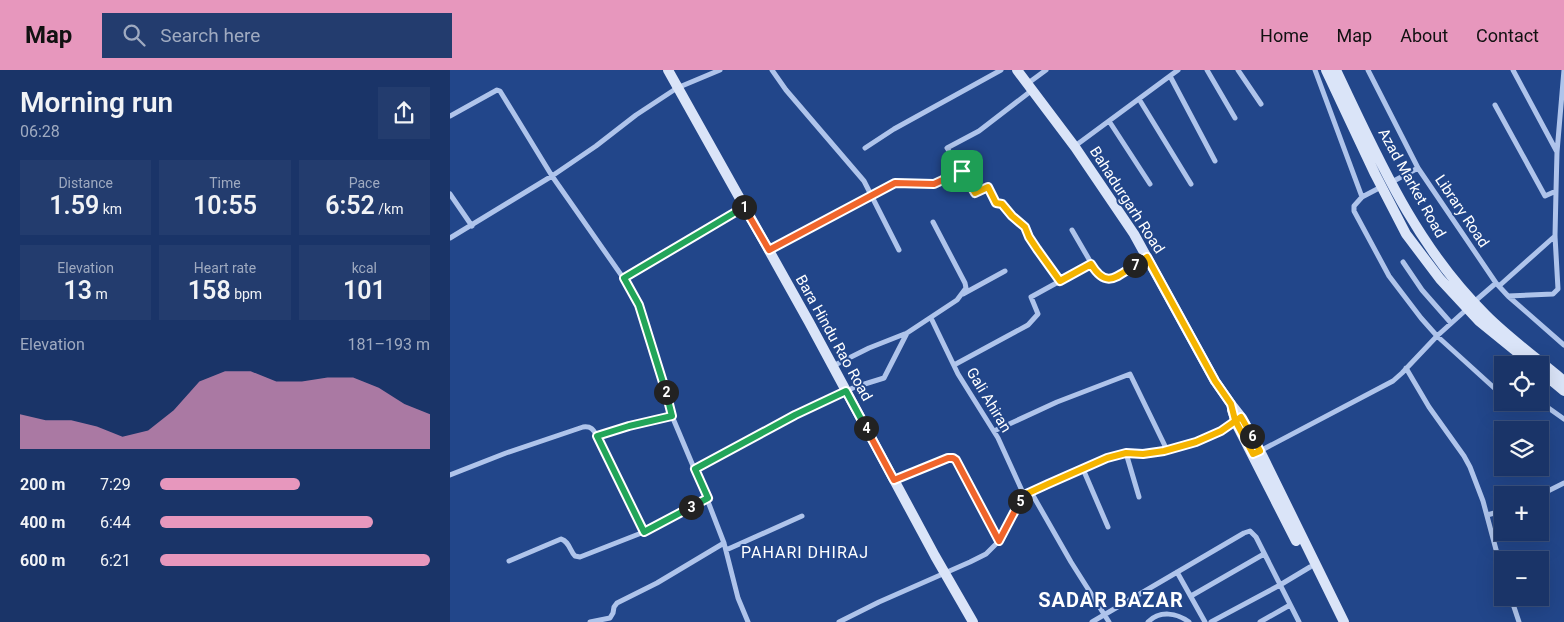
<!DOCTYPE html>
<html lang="en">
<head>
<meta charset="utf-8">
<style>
  :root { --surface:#1a3468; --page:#233c6e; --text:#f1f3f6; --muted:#9faac0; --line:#384f7c; --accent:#e797bd }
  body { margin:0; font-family:Roboto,sans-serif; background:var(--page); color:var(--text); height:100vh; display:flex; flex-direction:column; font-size:19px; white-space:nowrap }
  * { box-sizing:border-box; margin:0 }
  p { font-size:16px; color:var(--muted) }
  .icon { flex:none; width:28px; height:28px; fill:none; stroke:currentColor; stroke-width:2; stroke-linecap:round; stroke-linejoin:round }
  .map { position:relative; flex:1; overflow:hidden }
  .drawer { display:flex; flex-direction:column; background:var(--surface); width:450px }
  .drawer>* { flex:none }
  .tools { position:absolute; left:1044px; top:286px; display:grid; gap:10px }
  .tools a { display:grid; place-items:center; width:55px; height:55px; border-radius:0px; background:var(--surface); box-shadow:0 5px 20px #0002,0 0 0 1px var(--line); font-size:25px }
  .pin { position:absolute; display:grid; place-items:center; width:42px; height:42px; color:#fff; margin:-21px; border-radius:10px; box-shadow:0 2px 8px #0006 }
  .km { position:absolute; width:25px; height:25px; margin:-12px; border-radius:50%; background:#222; color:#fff; font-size:14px; line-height:25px; text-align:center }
  .round { display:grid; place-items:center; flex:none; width:52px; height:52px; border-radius:0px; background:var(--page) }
  .overview { display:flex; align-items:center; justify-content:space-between; height:85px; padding:0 20px }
  h1 { font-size:28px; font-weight:600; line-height:38px }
  .figures { display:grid; grid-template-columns:repeat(3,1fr); gap:8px; height:85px; padding:5px 20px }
  .figures div { display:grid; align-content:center; border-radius:0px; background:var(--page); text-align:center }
  .figures b { font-size:25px; font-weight:600 }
  .figures small { font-size:14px; font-weight:400 }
  .figures p { font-size:14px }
  .chart { height:140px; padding:10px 20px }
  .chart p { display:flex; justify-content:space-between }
  .chart svg { width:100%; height:90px; margin-top:5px; fill:var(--accent); opacity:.7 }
  ul { padding:0 20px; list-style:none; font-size:16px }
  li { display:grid; grid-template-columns:80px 60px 1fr; align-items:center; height:38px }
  li i { height:12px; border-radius:6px; background:var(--accent) }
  header { display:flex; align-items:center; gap:30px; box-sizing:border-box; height:70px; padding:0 25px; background:var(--accent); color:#111 }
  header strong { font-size:24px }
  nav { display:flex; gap:28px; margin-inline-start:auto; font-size:18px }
  .search { width:350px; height:45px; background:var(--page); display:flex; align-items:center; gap:12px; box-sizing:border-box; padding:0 18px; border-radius:0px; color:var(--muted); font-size:19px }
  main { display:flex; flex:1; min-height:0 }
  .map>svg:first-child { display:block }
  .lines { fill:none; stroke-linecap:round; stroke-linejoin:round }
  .street { stroke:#afc4eb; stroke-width:5 }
  .secondary { stroke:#dae4f8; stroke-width:10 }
  .split-1-casing { stroke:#fff; stroke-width:10 }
  .split-2-casing { stroke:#fff; stroke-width:10 }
  .split-3-casing { stroke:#fff; stroke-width:10 }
  .split-4-casing { stroke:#fff; stroke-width:10 }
  .split-5-casing { stroke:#fff; stroke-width:10 }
  .split-6-casing { stroke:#fff; stroke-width:10 }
  .split-7-casing { stroke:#fff; stroke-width:10 }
  .split-8-casing { stroke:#fff; stroke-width:10 }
  .split-1 { stroke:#f0652b; stroke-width:6 }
  .split-2 { stroke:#22a559; stroke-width:6 }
  .split-3 { stroke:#22a559; stroke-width:6 }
  .split-4 { stroke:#22a559; stroke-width:6 }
  .split-5 { stroke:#f0652b; stroke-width:6 }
  .split-6 { stroke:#f5b400; stroke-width:6 }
  .split-7 { stroke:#f5b400; stroke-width:6 }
  .split-8 { stroke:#f5b400; stroke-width:6 }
  .labels { text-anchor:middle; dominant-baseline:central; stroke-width:4; stroke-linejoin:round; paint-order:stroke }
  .street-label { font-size:15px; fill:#fff; stroke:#22468a }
  .neighbourhood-label { font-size:16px; letter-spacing:1px; fill:#fff; stroke:#22468a }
  .district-label { font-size:20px; font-weight:bold; letter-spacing:1px; fill:#fff; stroke:#22468a }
</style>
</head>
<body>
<header>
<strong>Map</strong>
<div class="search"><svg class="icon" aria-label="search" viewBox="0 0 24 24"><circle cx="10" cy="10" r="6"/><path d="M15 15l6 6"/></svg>Search here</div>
<nav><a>Home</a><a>Map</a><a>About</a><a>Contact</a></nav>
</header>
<main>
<section class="drawer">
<div class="overview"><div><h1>Morning run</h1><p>06:28</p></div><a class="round"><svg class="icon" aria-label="share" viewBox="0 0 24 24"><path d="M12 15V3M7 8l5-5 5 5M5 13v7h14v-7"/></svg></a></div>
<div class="figures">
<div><p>Distance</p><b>1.59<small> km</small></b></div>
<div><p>Time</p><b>10:55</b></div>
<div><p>Pace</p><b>6:52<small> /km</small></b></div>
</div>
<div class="figures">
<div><p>Elevation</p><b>13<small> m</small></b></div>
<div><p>Heart rate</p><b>158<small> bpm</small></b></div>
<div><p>kcal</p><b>101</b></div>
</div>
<div class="chart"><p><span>Elevation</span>181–193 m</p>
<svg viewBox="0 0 160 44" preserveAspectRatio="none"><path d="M0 44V27L10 30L20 30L30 33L40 38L50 35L60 25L70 11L80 6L90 6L100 11L110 11L120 9L130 9L140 14L150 22L160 27V44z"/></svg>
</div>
<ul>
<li><b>200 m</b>7:29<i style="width:52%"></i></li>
<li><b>400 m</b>6:44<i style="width:79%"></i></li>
<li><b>600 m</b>6:21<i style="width:100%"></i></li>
</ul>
</section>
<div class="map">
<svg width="1114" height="552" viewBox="0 0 1114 552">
  <rect width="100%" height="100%" fill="#22468a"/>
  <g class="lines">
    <path class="street" d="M322,0L336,20L414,111L449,180
      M757,0L785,48
      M788,0L811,34
      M865,0L912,127
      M918,0L968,98L1046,213L1058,226L1114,275
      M1063,0L1107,82
      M720,6L765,91
      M577,14L596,0
      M689,29L741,114
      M1045,35L1095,126L1106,121
      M0,46L47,20L50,21L102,106L181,219L189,235L222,346L257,429L274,473L288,528L298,552
      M659,51L700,114
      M625,76L728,0
      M415,78L444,59L551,0
      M512,101L525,123L538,117L546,133L552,134L562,146L575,157L579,167L587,179L610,211
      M940,113L968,98
      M933,116L912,127L904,136V141L939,206L971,248L987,266L1052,325
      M0,124L22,156
      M622,160L647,203L654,208H663L669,205L697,187
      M0,168L102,106L146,76L186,45L227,18L270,0
      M319,180L445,113L484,114L512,101L497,78L529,61L581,21
      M953,192L972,220L1001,253
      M174,208L294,136
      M1049,216L1105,166
      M513,224L555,201
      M1058,226L1103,224L1108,219L1105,166L1106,121L1107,82L1114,0
      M1024,232L1046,213
      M481,248L508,304L548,368L574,425
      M504,295L578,255L588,244L581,227L641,194
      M383,296L419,278L457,263L507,230L516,218L515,213L483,152
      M956,298L979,337L1014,386L1020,397L1033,431L1052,502
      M1073,332H1080
      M1090,332L1114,349
      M544,361L607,332L680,304L717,380
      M147,366L179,356L222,346
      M810,381L943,311L952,303L987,266L1017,239
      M676,383L689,427
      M245,399L345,345L405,317L434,308L457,263
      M633,399L658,457
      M0,405L56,383L133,357C141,356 143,359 147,366L194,462L257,429
      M444,409L490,391L503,388L510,395L549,471
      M581,422L621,492L659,552
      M1090,425L1114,413
      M1037,445L1052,441
      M276,480L352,446
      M59,491L111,469C119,471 120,481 125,486L130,487L194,462
      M727,502L755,552
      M741,526L814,484
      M1061,528L1069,552
      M140,552L160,548L163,543L164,537L167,533L207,513L274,473
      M389,552L429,532L520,492L536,484L549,471L571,430L574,425L581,422L666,385C678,383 689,384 701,383C730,380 763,368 785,351
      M642,552L794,463L800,461L806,467L849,552
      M698,552C710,540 727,543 739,552
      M761,552L830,515L860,497
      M810,552L840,535"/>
    <path class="secondary" d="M218,0L359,252L485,486L523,552
      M567,0L625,77L684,164L765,311L781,334L792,348L810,381L894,552
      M876,0L925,104L956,164L990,209L1029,251L1083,295
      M886,0C928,88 965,175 1036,245C1059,268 1089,290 1114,311
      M1090,301L1114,321
      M782,340L787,355L846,471"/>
  </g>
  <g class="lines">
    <g class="split-1-casing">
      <path id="split-1" d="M294,137L319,180L445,113L484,114L512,101"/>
    </g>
    <g class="split-2-casing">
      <path id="split-2" d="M216,322L189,235L174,208L294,137"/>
    </g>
    <g class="split-3-casing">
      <path id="split-3" d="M216,322L222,346L179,356L147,366L194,462L241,437"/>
    </g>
    <g class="split-4-casing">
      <path id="split-4" d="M241,437L258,428L245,399L345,345L396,321L416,358"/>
    </g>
    <g class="split-5-casing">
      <path id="split-5" d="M416,358L444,410L498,388H503L506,390L549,471L570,431"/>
    </g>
    <g class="split-6-casing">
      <path id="split-6" d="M570,431L574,425L598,414L657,388L676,383L693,384L714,381L746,372L771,361L791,347L802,366"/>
    </g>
    <g class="split-7-casing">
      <path id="split-7" d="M685,195L697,187L765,311L781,334L785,350L803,384L810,381L802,366"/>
    </g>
    <g class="split-8-casing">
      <path id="split-8" d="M512,101L525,123L538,117L546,133L552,134L562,146L575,157L579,167L587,179L610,211L641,194C656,219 666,207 685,195"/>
    </g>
    <use href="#split-1" class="split-1"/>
    <use href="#split-2" class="split-2"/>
    <use href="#split-3" class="split-3"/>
    <use href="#split-4" class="split-4"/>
    <use href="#split-5" class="split-5"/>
    <use href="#split-6" class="split-6"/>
    <use href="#split-7" class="split-7"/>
    <use href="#split-8" class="split-8"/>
  </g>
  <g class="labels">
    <g class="street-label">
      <text transform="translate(962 113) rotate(61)">Azad Market Road</text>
      <text transform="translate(677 130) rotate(57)">Bahadurgarh Road</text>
      <text transform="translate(1012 141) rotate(56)">Library Road</text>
      <text transform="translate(384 268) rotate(61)">Bara Hindu Rao Road</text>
      <text transform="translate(539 330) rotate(59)">Gali Ahiran</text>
    </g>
    <g class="neighbourhood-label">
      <text x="355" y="482">PAHARI DHIRAJ</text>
    </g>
    <g class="district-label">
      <text x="661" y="530">SADAR BAZAR</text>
    </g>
  </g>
</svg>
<div class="tools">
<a><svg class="icon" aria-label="locate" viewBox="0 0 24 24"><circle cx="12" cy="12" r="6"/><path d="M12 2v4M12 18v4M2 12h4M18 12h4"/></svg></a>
<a><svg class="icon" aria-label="layers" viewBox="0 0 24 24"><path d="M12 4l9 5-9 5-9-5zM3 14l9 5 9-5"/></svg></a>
<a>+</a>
<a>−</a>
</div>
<div class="pin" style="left:512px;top:101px;background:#1e9e55"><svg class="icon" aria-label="arrive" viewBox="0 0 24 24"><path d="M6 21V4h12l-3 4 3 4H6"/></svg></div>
<b class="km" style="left:294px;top:137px">1</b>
<b class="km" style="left:216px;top:322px">2</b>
<b class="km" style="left:241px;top:437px">3</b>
<b class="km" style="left:416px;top:358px">4</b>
<b class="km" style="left:570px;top:431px">5</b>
<b class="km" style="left:802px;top:366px">6</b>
<b class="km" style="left:685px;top:195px">7</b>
</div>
</main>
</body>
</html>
